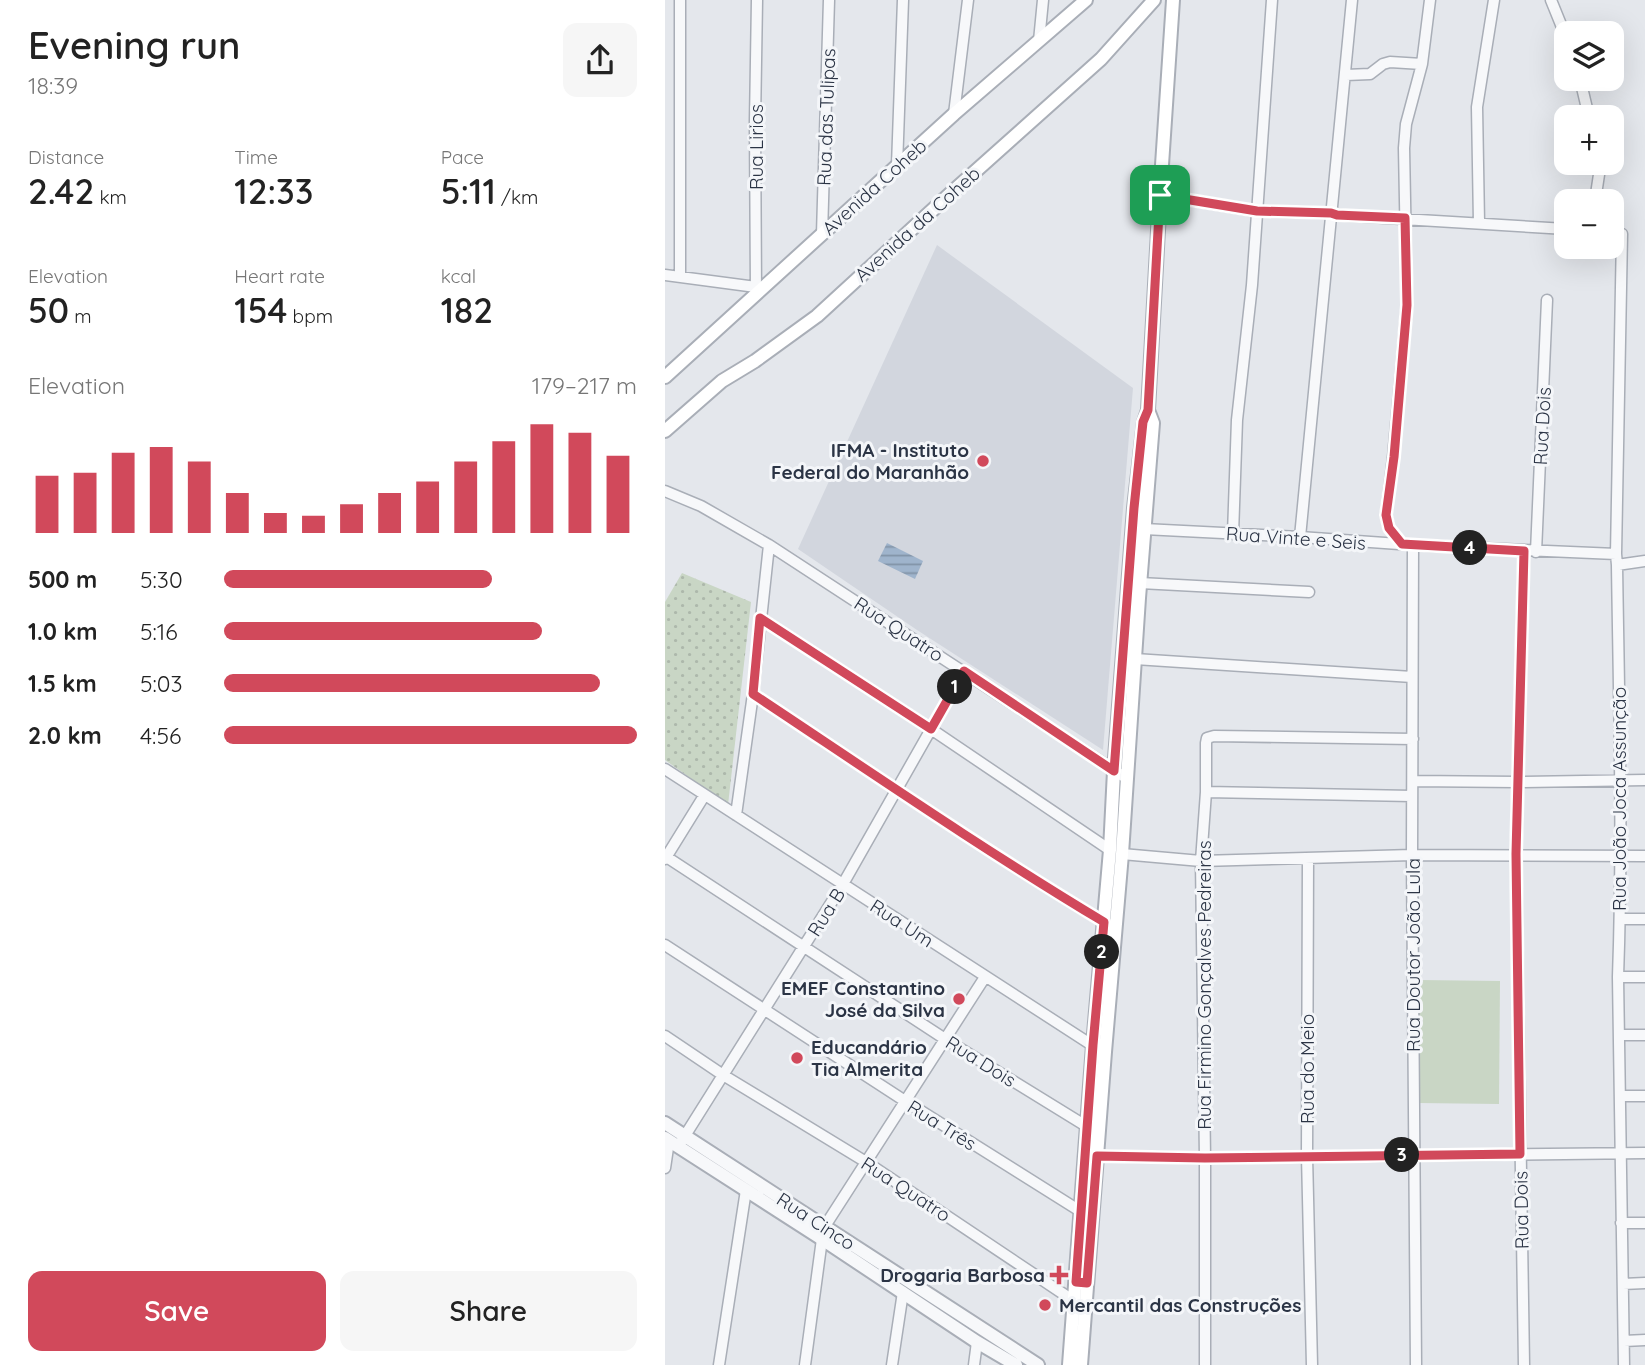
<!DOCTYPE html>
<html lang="en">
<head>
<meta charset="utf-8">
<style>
  :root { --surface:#fff; --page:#f6f6f6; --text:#222; --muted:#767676; --accent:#d1495b }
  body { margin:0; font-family:Quicksand,sans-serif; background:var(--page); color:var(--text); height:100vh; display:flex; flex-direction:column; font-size:26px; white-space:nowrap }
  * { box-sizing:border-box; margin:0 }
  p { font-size:23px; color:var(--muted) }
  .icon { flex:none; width:38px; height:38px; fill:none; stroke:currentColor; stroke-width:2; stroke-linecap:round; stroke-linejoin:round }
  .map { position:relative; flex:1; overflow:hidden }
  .side { display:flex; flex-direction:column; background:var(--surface); width:665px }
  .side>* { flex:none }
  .fabs { position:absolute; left:889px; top:21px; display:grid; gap:14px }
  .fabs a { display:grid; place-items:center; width:70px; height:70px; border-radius:14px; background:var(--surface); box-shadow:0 7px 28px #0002; font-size:35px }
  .pin { position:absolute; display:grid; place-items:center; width:60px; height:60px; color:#fff; margin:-30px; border-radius:14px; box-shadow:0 4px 10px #0006 }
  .km { position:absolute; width:35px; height:35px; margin:-18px; border-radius:50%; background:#222; color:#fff; font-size:19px; line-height:35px; text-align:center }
  .round { display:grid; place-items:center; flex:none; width:74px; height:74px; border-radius:14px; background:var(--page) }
  .overview { display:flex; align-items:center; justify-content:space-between; height:119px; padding:0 28px }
  h1 { font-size:38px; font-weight:600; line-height:52px }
  .stats { display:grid; grid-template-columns:repeat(3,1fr); gap:10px; height:119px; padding:7px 28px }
  .stats div { display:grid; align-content:center }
  .stats b { font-size:35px; font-weight:600 }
  .stats small { font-size:19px; font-weight:400 }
  .stats p { font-size:19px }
  .chart { height:196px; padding:14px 28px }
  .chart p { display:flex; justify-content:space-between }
  .chart svg { width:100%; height:126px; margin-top:7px; stroke:var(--accent); stroke-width:6 }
  .action { display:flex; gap:14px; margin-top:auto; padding:14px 28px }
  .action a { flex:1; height:80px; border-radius:14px; background:var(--accent); color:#fff; font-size:28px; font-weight:600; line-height:80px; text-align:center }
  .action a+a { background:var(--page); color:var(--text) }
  ul { padding:0 28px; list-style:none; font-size:23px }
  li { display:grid; grid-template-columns:112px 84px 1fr; align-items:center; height:52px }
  li i { height:18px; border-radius:9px; background:var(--accent) }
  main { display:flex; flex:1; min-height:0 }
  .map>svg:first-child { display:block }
  .built { fill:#d2d6de }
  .garden { fill:url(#garden-dots) }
  .pitch { fill:#c9d6c5 }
  .water { fill:url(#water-rules) }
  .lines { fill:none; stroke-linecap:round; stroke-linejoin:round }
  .minor-casing { stroke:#a9aeb7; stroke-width:13 }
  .tertiary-casing { stroke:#a9aeb7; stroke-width:16 }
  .secondary-casing { stroke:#a9aeb7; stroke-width:16 }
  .minor { stroke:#f7f8fa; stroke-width:10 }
  .tertiary { stroke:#f7f8fa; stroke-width:12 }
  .secondary { stroke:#fff; stroke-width:12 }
  .route-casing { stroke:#fff; stroke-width:14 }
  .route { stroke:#d1495b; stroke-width:9 }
  .poi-dot { fill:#d1495b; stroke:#f4f6f9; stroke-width:2.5 }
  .labels { text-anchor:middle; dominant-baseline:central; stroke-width:6; stroke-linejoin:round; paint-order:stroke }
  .street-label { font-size:19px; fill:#2b3445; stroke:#f4f6f9 }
  .poi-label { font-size:19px; font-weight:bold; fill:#2b3445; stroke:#f4f6f9; text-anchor:end }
</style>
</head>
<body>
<main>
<section class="side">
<div class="overview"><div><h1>Evening run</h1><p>18:39</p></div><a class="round"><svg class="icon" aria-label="share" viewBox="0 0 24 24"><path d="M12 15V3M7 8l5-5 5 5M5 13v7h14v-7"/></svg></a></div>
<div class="stats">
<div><p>Distance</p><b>2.42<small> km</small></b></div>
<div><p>Time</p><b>12:33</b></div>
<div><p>Pace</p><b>5:11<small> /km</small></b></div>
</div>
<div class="stats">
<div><p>Elevation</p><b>50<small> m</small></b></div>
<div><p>Heart rate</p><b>154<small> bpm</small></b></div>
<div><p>kcal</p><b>182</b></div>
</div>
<div class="chart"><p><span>Elevation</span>179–217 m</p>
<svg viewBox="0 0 160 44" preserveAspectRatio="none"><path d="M5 44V24M15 44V23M25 44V16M35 44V14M45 44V19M55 44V30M65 44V37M75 44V38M85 44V34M95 44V30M105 44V26M115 44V19M125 44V12M135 44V6M145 44V9M155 44V17"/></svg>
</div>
<ul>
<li><b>500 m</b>5:30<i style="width:65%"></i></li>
<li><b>1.0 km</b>5:16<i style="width:77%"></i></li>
<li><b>1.5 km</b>5:03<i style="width:91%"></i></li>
<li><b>2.0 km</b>4:56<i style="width:100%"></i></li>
</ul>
<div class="action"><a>Save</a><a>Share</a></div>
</section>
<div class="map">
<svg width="980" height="1365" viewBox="0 0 980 1365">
  <defs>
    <pattern id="garden-dots" width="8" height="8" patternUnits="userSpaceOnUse" patternTransform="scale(1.75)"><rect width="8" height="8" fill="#c9d6c5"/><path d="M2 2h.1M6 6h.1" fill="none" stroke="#adb8ab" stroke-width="1.8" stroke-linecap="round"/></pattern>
    <pattern id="water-rules" width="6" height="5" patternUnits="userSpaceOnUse" patternTransform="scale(1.75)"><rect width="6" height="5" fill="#9fb4cc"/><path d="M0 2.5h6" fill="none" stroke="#8293a7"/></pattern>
  </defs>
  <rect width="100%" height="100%" fill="#e4e7ec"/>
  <path class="built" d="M272,245L468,388L438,750L252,630L133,549Z"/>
  <path class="garden" d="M17,573L86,602L63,805L0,760V602Z"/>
  <path class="pitch" d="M754,980L835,981L834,1104L753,1103Z"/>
  <path class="water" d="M222,543L258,561L250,579L213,561Z"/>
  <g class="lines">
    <g class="minor-casing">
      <path id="minor" d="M886,0L901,37
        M374,41L378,0
        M681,75L705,74L718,64L725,62L757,64
        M915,79L924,117
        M289,114L303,0
        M232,166L238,0
        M495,195L591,211L666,213L672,215L901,229
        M930,201L935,168L934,163
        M814,223L812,107L829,0
        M947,233L957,234L951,554L952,565C954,702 958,839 953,977L959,1365
        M157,234L164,0
        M0,275L91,287
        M15,276V0
        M91,294L90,122L92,0
        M0,491L36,506L104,545L461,778
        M479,529L635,537L748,545L951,554
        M568,534L572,420L587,285L607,0
        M635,537L687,0
        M737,544L724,528L721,515L728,458L742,305L739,148L741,124L757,64L765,0
        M748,545L747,855L751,1365
        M871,552L882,300
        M952,565L980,561
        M475,583L644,592
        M95,618L266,729L445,850
        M470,659L747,677
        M88,694C204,771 319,850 439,922
        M0,769L433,1049
        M748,781L852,782L980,780
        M541,792L747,796
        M71,815L88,694L104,545
        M457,854L536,861L747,855L980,856
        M0,856L280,1039L421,1126
        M643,858L642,1156L647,1365
        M0,859L39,796
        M955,919H980
        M0,945L240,1101L415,1211
        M953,977H980
        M955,1035H980
        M0,1036L58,1075L201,1162L409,1301
        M956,1096H980
        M16,1142L178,884L299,671
        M432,1156L540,1158L980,1153
        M0,1168L4,1141
        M956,1223H980
        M160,1226L320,977
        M958,1284L980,1283
        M959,1341L980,1340
        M54,1365L81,1190
        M140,1365L157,1239
        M227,1365L238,1292
        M309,1365L312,1342
        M540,1365V1158L536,861L541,792V743L542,738L549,736L748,739
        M859,1365L851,854L859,551"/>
    </g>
    <g class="tertiary-casing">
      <path id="tertiary" d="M0,1123L373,1365
        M0,1138L157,1239L312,1342L351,1365"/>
    </g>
    <g class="secondary-casing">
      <path id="secondary" d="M0,377L289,114L421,0
        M0,431L57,381L90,361L152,316L285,194L436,59L489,0
        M404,1365L428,1045L445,850L449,771L469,508L479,422L483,410L495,195L508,0
        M416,1365L440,1052L457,854L474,598L488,423L483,410"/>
    </g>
    <use href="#minor" class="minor"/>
    <use href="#tertiary" class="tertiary"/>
    <use href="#secondary" class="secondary"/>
  </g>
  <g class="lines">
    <g class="route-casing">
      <path id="route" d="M495,195L592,211L666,213L672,215L740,218L742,305L729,457L721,515L724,528L737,544L859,551L851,854L855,1154L540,1158L432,1156L422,1283L411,1282L428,1045L439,922C319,850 204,771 88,694L95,618L266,729L299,671L449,771L469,508L478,422L483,410Z"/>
    </g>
    <use href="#route" class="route"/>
  </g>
  <g class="poi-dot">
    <circle cx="318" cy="461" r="7"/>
    <circle cx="294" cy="999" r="7"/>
    <circle cx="132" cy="1058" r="7"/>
    <path d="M390.5 1264.5h7v7h7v7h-7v7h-7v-7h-7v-7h7z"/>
    <circle cx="380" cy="1305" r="7"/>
  </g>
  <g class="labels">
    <g class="street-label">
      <text transform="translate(161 117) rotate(-88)">Rua das Tulipas</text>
      <text transform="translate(91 147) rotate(-90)">Rua Lirios</text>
      <text transform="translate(209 187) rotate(-42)">Avenida Coheb</text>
      <text transform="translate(252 224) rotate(-42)">Avenida da Coheb</text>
      <text transform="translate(877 426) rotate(-87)">Rua Dois</text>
      <text transform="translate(631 538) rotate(4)">Rua Vinte e Seis</text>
      <text transform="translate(234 629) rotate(33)">Rua Quatro</text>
      <text transform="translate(954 799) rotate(-90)">Rua João Joca Assunção</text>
      <text transform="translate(161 912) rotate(-58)">Rua B</text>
      <text transform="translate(237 923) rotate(33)">Rua Um</text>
      <text transform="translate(748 955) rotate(-90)">Rua Doutor João Lula</text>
      <text transform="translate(539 985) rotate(-90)">Rua Firmino Gonçalves Pedreiras</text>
      <text transform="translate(316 1061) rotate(32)">Rua Dois</text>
      <text transform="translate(642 1069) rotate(-90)">Rua do Meio</text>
      <text transform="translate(277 1125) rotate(32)">Rua Três</text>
      <text transform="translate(241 1189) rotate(33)">Rua Quatro</text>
      <text transform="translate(856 1210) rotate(-91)">Rua Dois</text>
      <text transform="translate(151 1221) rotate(33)">Rua Cinco</text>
    </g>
    <g class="poi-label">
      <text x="304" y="450">IFMA - Instituto<tspan x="304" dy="22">Federal do Maranhão</tspan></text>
      <text x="280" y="988">EMEF Constantino<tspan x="280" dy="22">José da Silva</tspan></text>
      <text x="146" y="1047" text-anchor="start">Educandário<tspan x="146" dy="22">Tia Almerita</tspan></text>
      <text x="380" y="1275">Drogaria Barbosa</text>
      <text x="394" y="1305" text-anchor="start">Mercantil das Construções</text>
    </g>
  </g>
</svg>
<div class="fabs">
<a><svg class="icon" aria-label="layers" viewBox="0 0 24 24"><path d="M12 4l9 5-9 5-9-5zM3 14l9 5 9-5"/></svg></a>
<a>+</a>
<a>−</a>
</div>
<div class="pin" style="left:495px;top:195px;background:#1e9e55"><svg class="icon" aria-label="arrive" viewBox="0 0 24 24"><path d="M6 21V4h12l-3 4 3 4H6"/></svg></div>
<b class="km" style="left:290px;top:687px">1</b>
<b class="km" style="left:437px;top:952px">2</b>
<b class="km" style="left:737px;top:1155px">3</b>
<b class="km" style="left:805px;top:548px">4</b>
</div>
</main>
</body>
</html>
